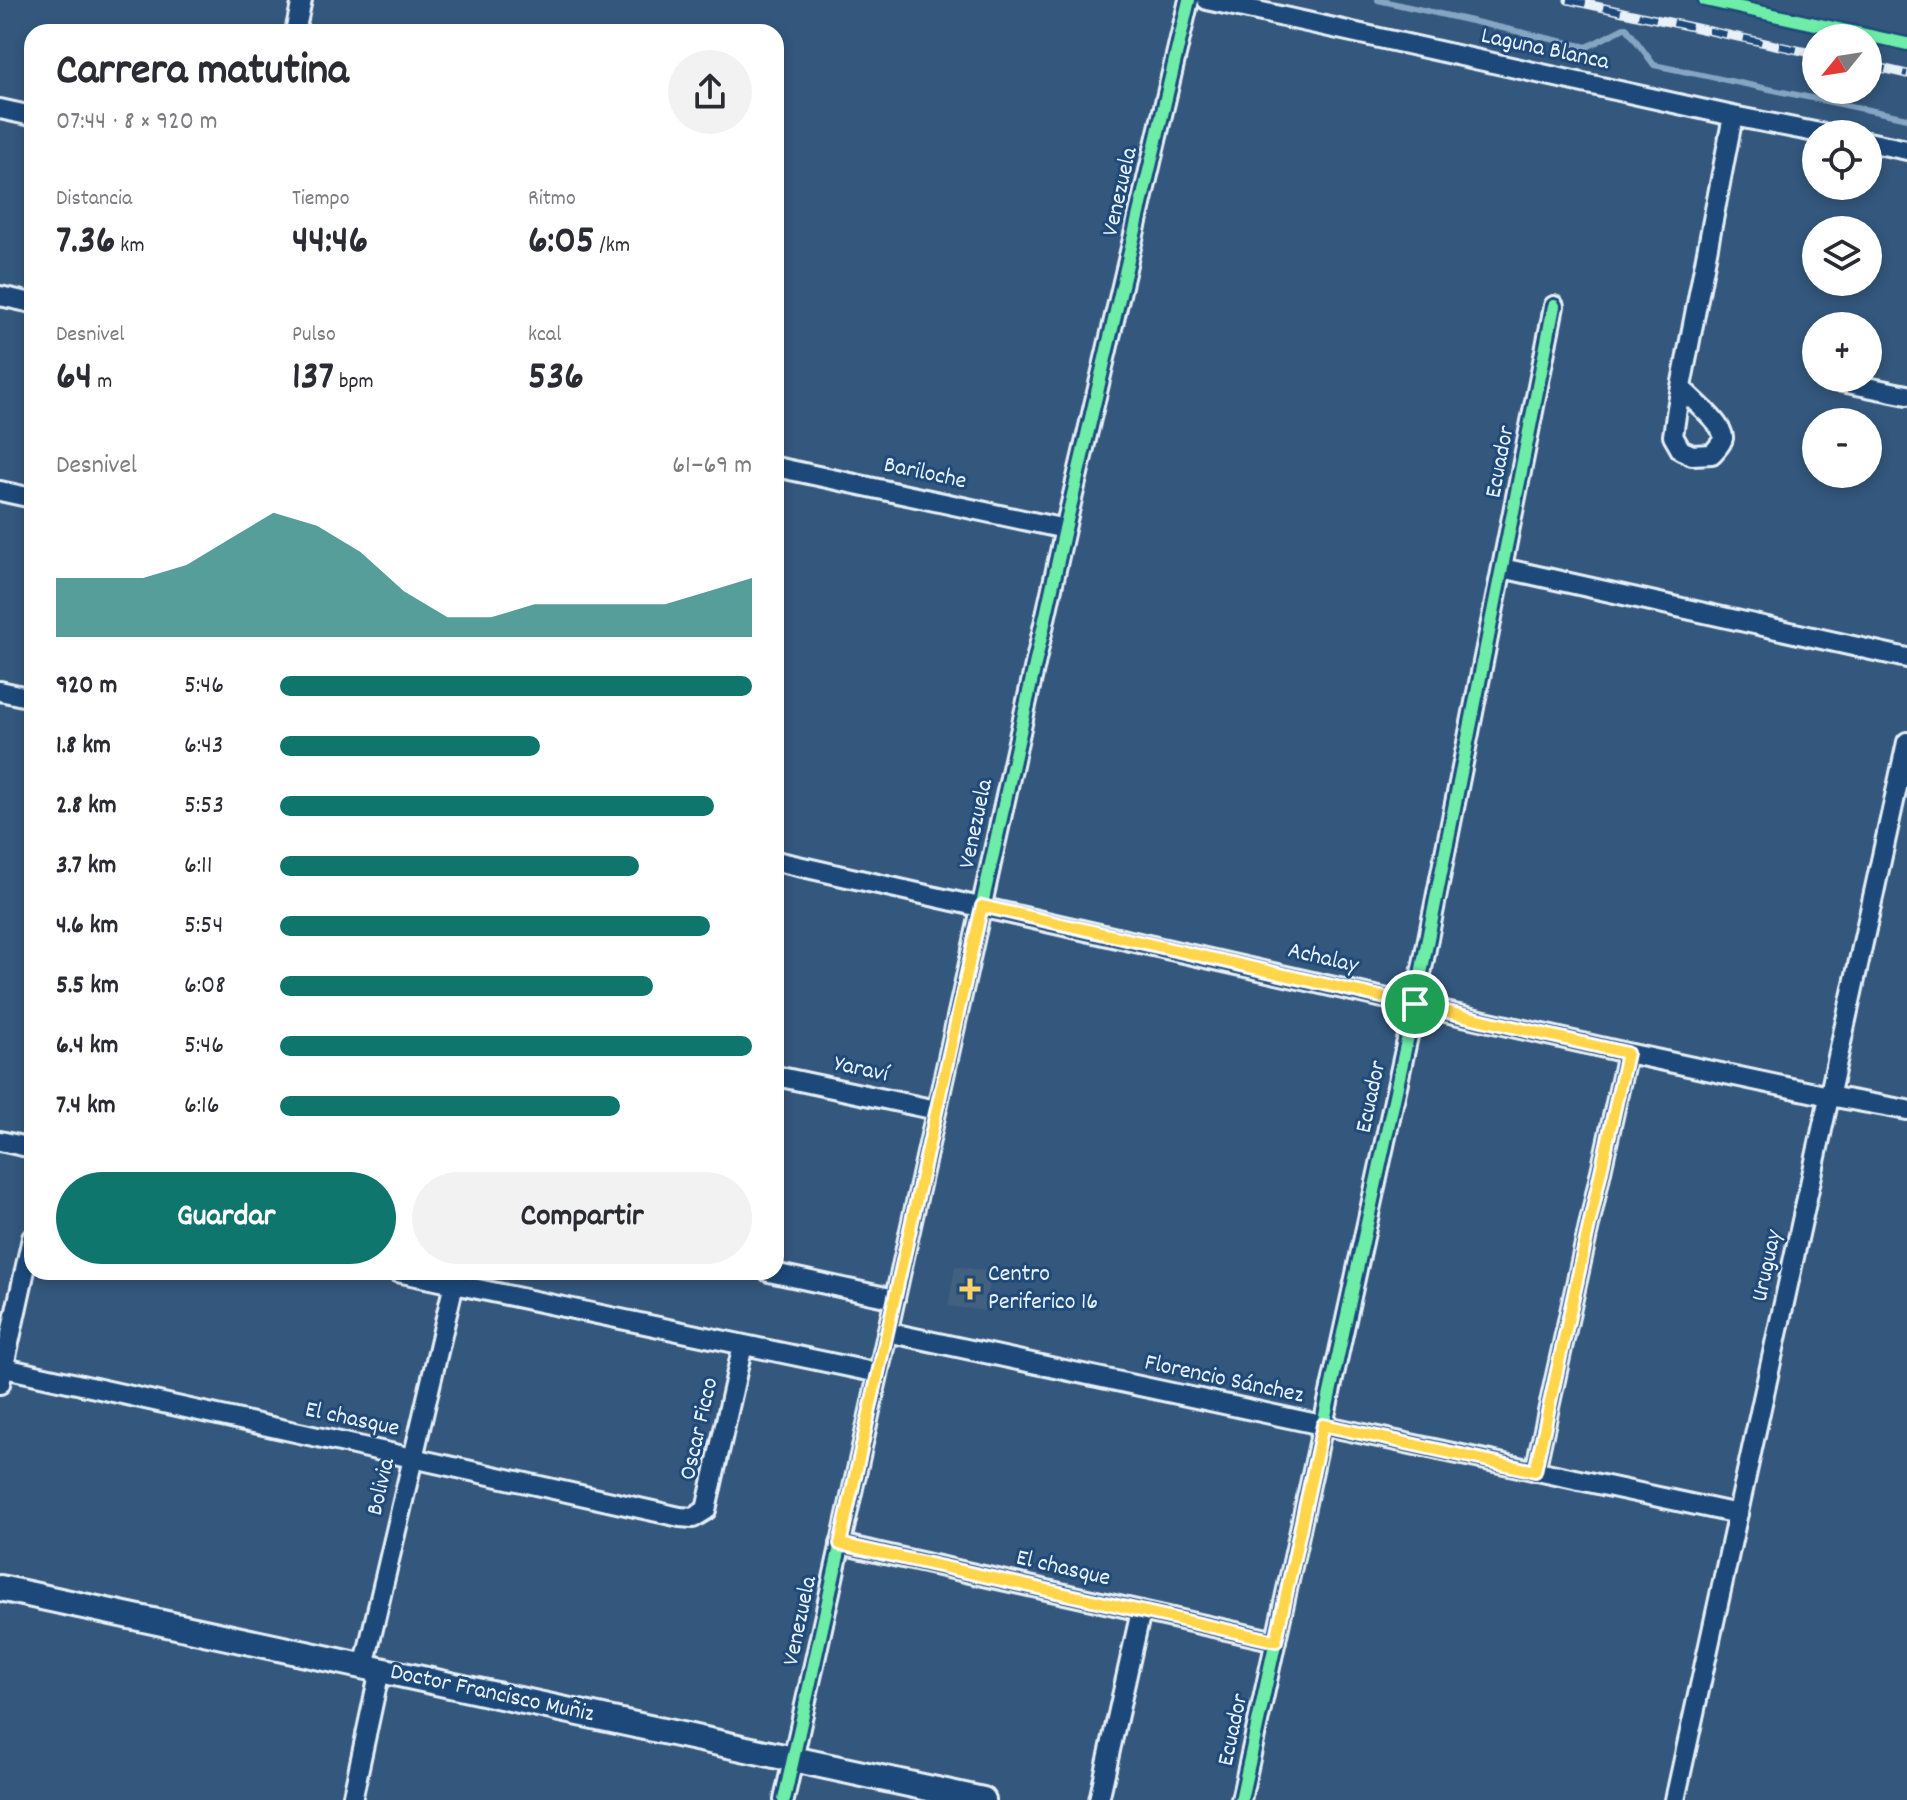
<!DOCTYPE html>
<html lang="es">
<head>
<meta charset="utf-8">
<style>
  :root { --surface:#fff; --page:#f2f2f3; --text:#2b2b33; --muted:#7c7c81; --accent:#0f766e }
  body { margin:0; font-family:Dekko,sans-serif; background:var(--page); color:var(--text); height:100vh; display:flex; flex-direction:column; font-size:30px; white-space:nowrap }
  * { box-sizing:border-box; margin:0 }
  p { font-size:26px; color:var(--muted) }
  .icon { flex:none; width:44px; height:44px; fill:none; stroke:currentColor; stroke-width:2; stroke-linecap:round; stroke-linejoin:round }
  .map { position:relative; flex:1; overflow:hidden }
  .details { position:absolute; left:24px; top:24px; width:760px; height:1256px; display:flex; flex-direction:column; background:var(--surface); border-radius:24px; box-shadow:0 4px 12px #0003 }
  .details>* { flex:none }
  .needle { width:52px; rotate:240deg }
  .tools { position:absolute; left:1802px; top:24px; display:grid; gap:16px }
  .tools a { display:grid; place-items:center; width:80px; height:80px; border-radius:50%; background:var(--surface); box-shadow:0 4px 12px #0003; font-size:40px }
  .pin { position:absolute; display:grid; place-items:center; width:68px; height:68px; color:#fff; margin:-34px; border:4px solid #fff; border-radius:50%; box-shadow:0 2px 8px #0007 }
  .round { display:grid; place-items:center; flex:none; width:84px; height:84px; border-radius:42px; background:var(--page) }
  .head { display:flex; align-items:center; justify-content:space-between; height:136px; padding:0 32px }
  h1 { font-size:44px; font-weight:700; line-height:60px }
  .metrics { display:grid; grid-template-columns:repeat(3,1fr); gap:12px; height:136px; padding:8px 32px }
  .metrics div { display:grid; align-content:center }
  .metrics b { font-size:40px; font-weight:700 }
  .metrics small { font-size:22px; font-weight:400 }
  .metrics p { font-size:22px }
  .chart { height:224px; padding:16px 32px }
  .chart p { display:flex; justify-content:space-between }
  .chart svg { width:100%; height:144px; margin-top:8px; fill:var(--accent); opacity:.7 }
  .button { display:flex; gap:16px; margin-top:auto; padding:16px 32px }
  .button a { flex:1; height:92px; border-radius:48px; background:var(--accent); color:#fff; font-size:32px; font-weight:700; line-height:92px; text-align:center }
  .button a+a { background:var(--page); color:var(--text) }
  ul { padding:0 32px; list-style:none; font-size:26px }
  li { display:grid; grid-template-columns:128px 96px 1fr; align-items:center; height:60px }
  li i { height:20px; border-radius:10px; background:var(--accent) }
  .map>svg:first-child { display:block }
  .built { fill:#43607f }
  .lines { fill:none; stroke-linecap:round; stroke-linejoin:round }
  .stream { stroke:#85a5c3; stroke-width:6 }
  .minor-casing { stroke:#e8f1f8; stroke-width:24 }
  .major-casing { stroke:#e8f1f8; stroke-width:30 }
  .minor { stroke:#1f4a7a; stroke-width:18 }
  .major { stroke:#1f4a7a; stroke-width:24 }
  .rail-casing { stroke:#e8f1f8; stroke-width:9 }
  .rail { stroke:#1f4a7a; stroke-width:6; stroke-dasharray:18; stroke-linecap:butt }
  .cycleway-casing { stroke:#1f4a7a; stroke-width:17 }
  .cycleway { stroke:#6deda7; stroke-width:12 }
  .route-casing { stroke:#fff; stroke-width:16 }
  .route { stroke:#ffd54a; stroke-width:10 }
  .poi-dot { fill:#ffd166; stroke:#1f4a7a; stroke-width:3 }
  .labels { text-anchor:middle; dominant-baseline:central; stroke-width:6; stroke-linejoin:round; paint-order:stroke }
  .street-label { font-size:24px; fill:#e8f1f8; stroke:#1f4a7a }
  .poi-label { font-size:24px; fill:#e8f1f8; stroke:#1f4a7a; text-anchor:start }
</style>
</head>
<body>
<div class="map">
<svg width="1907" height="1800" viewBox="0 0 1907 1800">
  <rect width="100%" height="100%" fill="#34577d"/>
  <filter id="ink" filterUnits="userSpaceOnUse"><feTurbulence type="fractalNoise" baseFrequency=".0125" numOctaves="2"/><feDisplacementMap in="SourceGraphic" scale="16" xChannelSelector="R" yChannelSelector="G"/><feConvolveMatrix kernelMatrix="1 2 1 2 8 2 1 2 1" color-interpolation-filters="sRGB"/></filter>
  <g filter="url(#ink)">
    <path class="built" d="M955,1266L992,1272L985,1311L948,1306Z"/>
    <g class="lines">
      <path class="stream" d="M1378,0L1587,47L1626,27L1654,65L1907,118"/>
      <g class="minor-casing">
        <path id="minor" d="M1207,0L1733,116L1825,134
          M295,32L302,0
          M0,109L32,116
          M1868,142L1907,150
          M0,296L32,303
          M1827,379L1907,395
          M1681,388C1691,398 1724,425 1723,438C1722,444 1716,449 1712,454L1692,455L1681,450L1673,436L1677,408L1733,116
          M776,467L1065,529
          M0,491L32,498
          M1502,568L1907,658
          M0,691L32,698
          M776,861L1627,1053L1829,1096L1907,1110
          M776,1076L936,1110
          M0,1141L32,1148
          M397,1272L878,1373
          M769,1272L895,1299
          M887,1332L1738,1514
          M0,1367L680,1517L693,1518L706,1510L743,1345
          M0,1384L32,1238
          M1535,1471L1627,1053
          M840,1544L1276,1641
          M364,1667L456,1275
          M352,1800L380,1670
          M784,1800L1065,529L1189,0
          M1099,1800L1141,1611
          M1241,1800L1415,1004L1554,306
          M1675,1800L1907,742"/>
      </g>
      <g class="major-casing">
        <path id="major" d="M0,1588L983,1800"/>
      </g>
      <use href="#minor" class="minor"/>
      <use href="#major" class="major"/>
      <g class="rail-casing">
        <path id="rail" d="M1568,0L1816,54
          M1868,65L1907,74"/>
      </g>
      <use href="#rail" class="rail"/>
      <g class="cycleway-casing">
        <path id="cycleway" d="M1705,0L1907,44
          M784,1800L1065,529L1189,0
          M1241,1800L1415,1004L1554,306"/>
      </g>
      <use href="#cycleway" class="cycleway"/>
    </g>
  </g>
  <g class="lines" filter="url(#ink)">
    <g class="route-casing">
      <path id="route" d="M982,906L1627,1053L1535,1471L1323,1425L1276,1641L840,1544Z"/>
    </g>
    <use href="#route" class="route"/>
  </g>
  <path class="poi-dot" d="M966 1277h8v8h8v8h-8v8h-8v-8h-8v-8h8z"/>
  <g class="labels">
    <g class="street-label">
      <text transform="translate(1545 50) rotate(12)">Laguna Blanca</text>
      <text transform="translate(1121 192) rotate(-77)">Venezuela</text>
      <text transform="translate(1501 462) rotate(-79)">Ecuador</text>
      <text transform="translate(925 474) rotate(12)">Bariloche</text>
      <text transform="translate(977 824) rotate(-78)">Venezuela</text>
      <text transform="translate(1323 959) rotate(13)">Achalay</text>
      <text transform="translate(861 1070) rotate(12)">Yaraví</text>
      <text transform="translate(1372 1097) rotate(-78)">Ecuador</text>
      <text transform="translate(1768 1266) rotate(-78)">Uruguay</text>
      <text transform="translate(1224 1380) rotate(12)">Florencio Sánchez</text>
      <text transform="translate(352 1420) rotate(12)">El chasque</text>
      <text transform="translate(700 1429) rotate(-77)">Oscar Ficco</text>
      <text transform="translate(382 1487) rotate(-77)">Bolivia</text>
      <text transform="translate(1063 1569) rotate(13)">El chasque</text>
      <text transform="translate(801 1621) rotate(-78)">Venezuela</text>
      <text transform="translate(492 1694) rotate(12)">Doctor Francisco Muñiz</text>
      <text transform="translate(1234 1730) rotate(-78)">Ecuador</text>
    </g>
    <g class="poi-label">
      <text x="988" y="1275">Centro<tspan x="988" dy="28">Periferico 16</tspan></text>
    </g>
  </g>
</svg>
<div class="tools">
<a><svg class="needle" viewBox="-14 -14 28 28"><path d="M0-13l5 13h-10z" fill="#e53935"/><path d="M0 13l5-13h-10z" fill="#7c7c81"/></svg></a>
<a><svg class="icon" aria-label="locate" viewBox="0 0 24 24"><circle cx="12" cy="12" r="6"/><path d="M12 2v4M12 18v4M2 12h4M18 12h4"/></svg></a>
<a><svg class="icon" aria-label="layers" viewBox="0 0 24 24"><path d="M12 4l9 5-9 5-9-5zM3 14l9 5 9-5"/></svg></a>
<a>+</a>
<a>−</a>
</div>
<div class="pin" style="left:1415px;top:1004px;background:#1e9e55"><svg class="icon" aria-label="arrive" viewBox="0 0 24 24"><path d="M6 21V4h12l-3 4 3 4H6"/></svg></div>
<section class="details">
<div class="head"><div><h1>Carrera matutina</h1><p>07:44 · 8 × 920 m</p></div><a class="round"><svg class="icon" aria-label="share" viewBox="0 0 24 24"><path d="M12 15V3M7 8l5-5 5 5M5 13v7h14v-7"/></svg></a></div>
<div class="metrics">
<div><p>Distancia</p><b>7.36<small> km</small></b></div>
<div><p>Tiempo</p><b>44:46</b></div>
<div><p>Ritmo</p><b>6:05<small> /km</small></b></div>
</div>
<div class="metrics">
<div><p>Desnivel</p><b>64<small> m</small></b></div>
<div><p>Pulso</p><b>137<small> bpm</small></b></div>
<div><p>kcal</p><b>536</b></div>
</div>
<div class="chart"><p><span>Desnivel</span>61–69 m</p>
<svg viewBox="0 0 160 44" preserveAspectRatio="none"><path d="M0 44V26L10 26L20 26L30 22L40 14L50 6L60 10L70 18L80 30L90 38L100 38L110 34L120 34L130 34L140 34L150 30L160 26V44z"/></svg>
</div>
<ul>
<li><b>920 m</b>5:46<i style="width:100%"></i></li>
<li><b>1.8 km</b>6:43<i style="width:55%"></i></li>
<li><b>2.8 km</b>5:53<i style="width:92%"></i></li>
<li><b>3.7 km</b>6:11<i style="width:76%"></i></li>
<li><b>4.6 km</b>5:54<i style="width:91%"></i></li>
<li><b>5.5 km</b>6:08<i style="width:79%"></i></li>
<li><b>6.4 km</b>5:46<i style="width:100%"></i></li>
<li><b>7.4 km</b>6:16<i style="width:72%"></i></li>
</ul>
<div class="button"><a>Guardar</a><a>Compartir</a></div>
</section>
</div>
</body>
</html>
